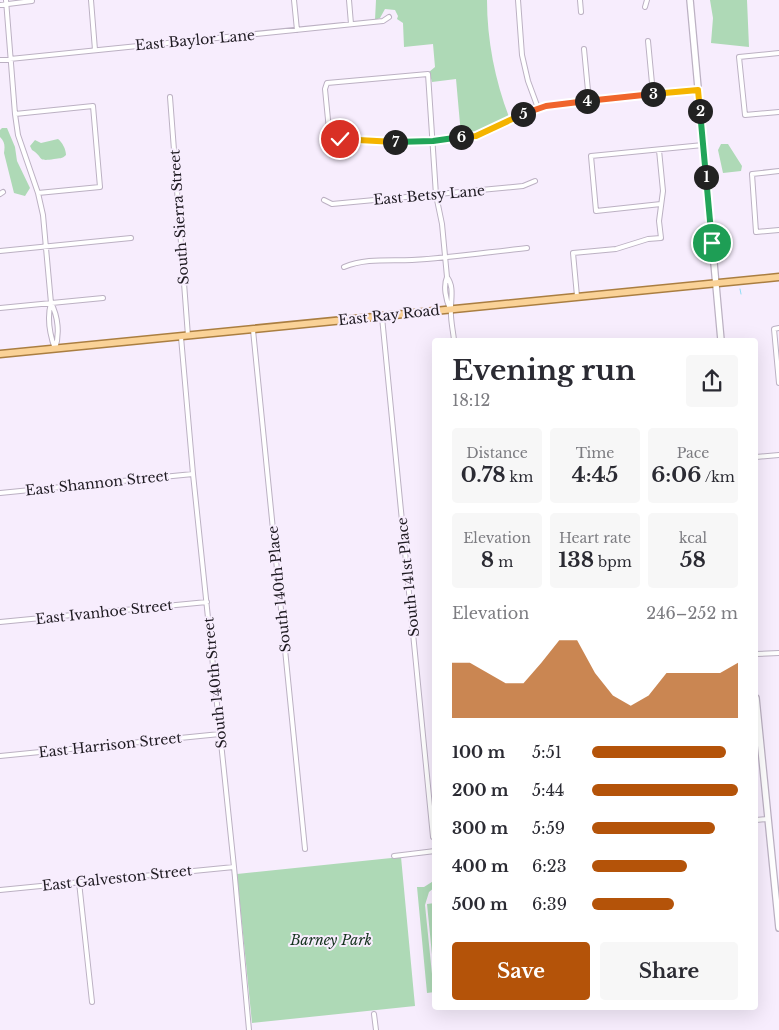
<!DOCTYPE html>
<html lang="en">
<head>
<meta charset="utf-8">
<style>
  :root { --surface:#fff; --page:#f7f7f7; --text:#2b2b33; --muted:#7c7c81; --accent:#b45309 }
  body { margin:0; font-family:"Libre Baskerville",serif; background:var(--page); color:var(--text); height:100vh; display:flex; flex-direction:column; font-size:19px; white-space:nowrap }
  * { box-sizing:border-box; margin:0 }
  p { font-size:16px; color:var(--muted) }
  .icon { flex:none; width:28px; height:28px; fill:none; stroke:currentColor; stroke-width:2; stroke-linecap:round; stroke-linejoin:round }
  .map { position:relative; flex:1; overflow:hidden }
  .side { position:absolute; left:432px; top:338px; width:326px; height:672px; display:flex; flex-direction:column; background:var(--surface); border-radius:5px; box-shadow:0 5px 20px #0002 }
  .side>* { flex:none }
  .pin { position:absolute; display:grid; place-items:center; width:42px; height:42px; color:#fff; margin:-21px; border:2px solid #fff; border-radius:50%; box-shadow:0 1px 5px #0007 }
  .km { position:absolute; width:25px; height:25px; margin:-12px; border-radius:50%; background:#222; color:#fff; font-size:14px; line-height:25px; text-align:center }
  .round { display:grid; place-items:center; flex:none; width:52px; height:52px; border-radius:5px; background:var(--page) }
  .headline { display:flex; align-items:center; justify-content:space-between; height:85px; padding:0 20px }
  h1 { font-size:28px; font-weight:700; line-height:38px }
  .stats { display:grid; grid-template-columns:repeat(3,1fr); gap:8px; height:85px; padding:5px 20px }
  .stats div { display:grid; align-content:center; border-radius:5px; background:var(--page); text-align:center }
  .stats b { font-size:21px; font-weight:700 }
  .stats small { font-size:14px; font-weight:400 }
  .stats p { font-size:14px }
  .chart { height:140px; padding:10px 20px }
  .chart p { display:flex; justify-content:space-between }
  .chart svg { width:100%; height:90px; margin-top:5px; fill:var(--accent); opacity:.7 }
  .cta { display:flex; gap:10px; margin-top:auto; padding:10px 20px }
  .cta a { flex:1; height:58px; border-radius:5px; background:var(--accent); color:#fff; font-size:20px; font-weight:700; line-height:58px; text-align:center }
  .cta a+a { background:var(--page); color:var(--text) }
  ul { padding:0 20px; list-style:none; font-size:16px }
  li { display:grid; grid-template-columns:80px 60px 1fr; align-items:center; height:38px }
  li i { height:12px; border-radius:6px; background:var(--accent) }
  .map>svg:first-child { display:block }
  .green { fill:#aed9b6 }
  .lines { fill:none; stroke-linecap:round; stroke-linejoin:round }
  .stream { stroke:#91ddf6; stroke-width:1 }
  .minor-casing { stroke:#bcb1c3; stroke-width:6 }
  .secondary-casing { stroke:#bcb1c3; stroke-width:8 }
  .primary-casing { stroke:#aa7e41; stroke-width:9 }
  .minor { stroke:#fff; stroke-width:4 }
  .secondary { stroke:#fff; stroke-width:5.5 }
  .primary { stroke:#fad297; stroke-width:6 }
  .split-1-casing { stroke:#fff; stroke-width:10 }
  .split-2-casing { stroke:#fff; stroke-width:10 }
  .split-3-casing { stroke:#fff; stroke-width:10 }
  .split-4-casing { stroke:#fff; stroke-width:10 }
  .split-5-casing { stroke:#fff; stroke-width:10 }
  .split-6-casing { stroke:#fff; stroke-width:10 }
  .split-7-casing { stroke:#fff; stroke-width:10 }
  .split-8-casing { stroke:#fff; stroke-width:10 }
  .split-1 { stroke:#22a559; stroke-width:6 }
  .split-2 { stroke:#22a559; stroke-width:6 }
  .split-3 { stroke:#f5b400; stroke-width:6 }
  .split-4 { stroke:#f0652b; stroke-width:6 }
  .split-5 { stroke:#f0652b; stroke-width:6 }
  .split-6 { stroke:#f5b400; stroke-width:6 }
  .split-7 { stroke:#22a559; stroke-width:6 }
  .split-8 { stroke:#f5b400; stroke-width:6 }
  .labels { text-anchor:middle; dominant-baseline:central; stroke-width:4; stroke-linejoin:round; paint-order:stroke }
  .street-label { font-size:14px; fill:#1e1a21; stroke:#f7edfd }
  .park-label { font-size:14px; font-style:italic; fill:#13311c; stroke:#f7edfd }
</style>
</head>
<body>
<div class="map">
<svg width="779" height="1030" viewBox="0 0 779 1030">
  <rect width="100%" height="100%" fill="#f7edfd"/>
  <path class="green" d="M376,0H487C487,40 495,80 509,117L479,132L461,135L456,79L432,82L429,72L435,67L433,44L404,47L403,23L397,19L398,16L395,10L385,9L380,18L375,20Z
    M710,0H747L749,47L711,43L713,18Z
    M2,128H7L15,147L17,161L30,188L25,196L14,193L4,153C5,146 5,142 0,137V130Z
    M58,139C62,142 66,149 66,155C62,159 60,158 54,159C36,162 44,157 32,150L30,146L35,140L41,143Z
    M721,144H728L742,166L741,171L723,173L718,150Z
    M401,857L415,1006L252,1023L237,874Z
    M435,880V887L429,892L425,905L432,974L435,982V992L427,993L417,887H424Z
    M435,903V975H434L427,904Z"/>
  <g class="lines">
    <path class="stream" d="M740,289L741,294"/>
    <g class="minor-casing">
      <path id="minor" d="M6,0L15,114L18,135L38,193L43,215L51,303C47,317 50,335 55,349
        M91,0L95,50
        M294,0L297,30
        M349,0L351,24
        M518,0L522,55L528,81L538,108
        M580,0L581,12
        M0,5L32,1
        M645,7L647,0
        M648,41L653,94
        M584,49L589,101
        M779,53L739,57L745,115L779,112
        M0,60L383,21L389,17
        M170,97L188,336
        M15,114L93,106L100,187L38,193
        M779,171L752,174L756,232L779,230
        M0,194L3,192
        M324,200L332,204L523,186L535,181
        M661,204L596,211L591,156L703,145
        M0,251L131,238
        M344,267C366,258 389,261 412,260C451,258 489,252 527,248
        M447,277C454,286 451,298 451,308C450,318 453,330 454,340
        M577,296L573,253L616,249L648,239L661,238L659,221L663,191L659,150
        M51,303C58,316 60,334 55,349
        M0,308L103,298
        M450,309C446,300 443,286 447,277L442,224L436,195L428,74L327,83L325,89L330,140L358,139L382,142H411L476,136L519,116L546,106L698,90
        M382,317L433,837
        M779,328L774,329L779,383
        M253,330L305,849
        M181,337L193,474L234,867L249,1030
        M756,457L779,455
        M0,493L193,474
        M0,622L207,602
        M756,654L779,653
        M0,756L220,734
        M756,820L768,819
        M394,856L435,851
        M79,882L92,1002
        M0,890L234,867
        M374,1014L376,1030"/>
    </g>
    <g class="secondary-casing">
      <path id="secondary" d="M690,0L721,340
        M756,698L779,928"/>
    </g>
    <g class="primary-casing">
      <path id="primary" d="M0,354L779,277"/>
    </g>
    <use href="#minor" class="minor"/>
    <use href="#secondary" class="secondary"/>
    <use href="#primary" class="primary"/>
  </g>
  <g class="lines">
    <g class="split-1-casing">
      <path id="split-1" d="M706,177L712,243"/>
    </g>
    <g class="split-2-casing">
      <path id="split-2" d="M700,111L706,177"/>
    </g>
    <g class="split-3-casing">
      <path id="split-3" d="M653,94L698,90L700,111"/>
    </g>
    <g class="split-4-casing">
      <path id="split-4" d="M587,101L653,94"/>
    </g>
    <g class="split-5-casing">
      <path id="split-5" d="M523,114L546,106L587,101"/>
    </g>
    <g class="split-6-casing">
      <path id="split-6" d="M461,137L476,136L523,114"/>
    </g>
    <g class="split-7-casing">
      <path id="split-7" d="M395,142L433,141L461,137"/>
    </g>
    <g class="split-8-casing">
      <path id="split-8" d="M340,139L395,142"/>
    </g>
    <use href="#split-1" class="split-1"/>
    <use href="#split-2" class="split-2"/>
    <use href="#split-3" class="split-3"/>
    <use href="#split-4" class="split-4"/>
    <use href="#split-5" class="split-5"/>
    <use href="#split-6" class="split-6"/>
    <use href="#split-7" class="split-7"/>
    <use href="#split-8" class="split-8"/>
  </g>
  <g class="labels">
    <g class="street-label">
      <text transform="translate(195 40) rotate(-5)">East Baylor Lane</text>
      <text transform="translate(429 195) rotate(-5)">East Betsy Lane</text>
      <text transform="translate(179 217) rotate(-94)">South Sierra Street</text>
      <text transform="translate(389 315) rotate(-6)">East Ray Road</text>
      <text transform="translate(97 483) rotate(-6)">East Shannon Street</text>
      <text transform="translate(408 577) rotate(-96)">South 141st Place</text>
      <text transform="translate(279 589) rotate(-96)">South 140th Place</text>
      <text transform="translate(104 612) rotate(-6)">East Ivanhoe Street</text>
      <text transform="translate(215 683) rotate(-96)">South 140th Street</text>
      <text transform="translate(110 745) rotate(-6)">East Harrison Street</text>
      <text transform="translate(117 878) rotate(-6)">East Galveston Street</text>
    </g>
    <g class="park-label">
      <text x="331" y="940">Barney Park</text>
    </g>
  </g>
</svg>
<div class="pin" style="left:712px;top:243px;background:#1e9e55"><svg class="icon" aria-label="arrive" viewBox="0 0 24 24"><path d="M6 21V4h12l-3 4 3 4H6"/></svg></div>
<div class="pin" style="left:340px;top:139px;background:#d93025"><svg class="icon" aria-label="check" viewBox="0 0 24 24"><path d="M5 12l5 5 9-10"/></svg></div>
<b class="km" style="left:706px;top:177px">1</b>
<b class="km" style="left:700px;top:111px">2</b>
<b class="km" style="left:653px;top:94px">3</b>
<b class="km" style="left:587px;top:101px">4</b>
<b class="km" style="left:523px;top:114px">5</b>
<b class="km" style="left:461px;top:137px">6</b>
<b class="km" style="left:395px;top:142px">7</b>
<section class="side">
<div class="headline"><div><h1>Evening run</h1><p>18:12</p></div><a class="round"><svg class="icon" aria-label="share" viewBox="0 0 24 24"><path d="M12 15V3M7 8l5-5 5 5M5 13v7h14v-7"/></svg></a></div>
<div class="stats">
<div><p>Distance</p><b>0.78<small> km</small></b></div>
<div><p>Time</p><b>4:45</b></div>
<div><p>Pace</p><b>6:06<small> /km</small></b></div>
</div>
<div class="stats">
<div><p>Elevation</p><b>8<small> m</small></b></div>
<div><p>Heart rate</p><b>138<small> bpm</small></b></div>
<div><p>kcal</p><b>58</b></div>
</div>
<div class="chart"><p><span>Elevation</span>246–252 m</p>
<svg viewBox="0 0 160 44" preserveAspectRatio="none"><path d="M0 44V17L10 17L20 22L30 27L40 27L50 17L60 6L70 6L80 22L90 33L100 38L110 33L120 22L130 22L140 22L150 22L160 17V44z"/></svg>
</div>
<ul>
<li><b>100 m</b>5:51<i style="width:92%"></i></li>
<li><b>200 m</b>5:44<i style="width:100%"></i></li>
<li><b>300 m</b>5:59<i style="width:84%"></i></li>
<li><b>400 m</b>6:23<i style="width:65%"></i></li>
<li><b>500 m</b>6:39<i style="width:56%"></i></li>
</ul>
<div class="cta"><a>Save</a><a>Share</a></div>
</section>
</div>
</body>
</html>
